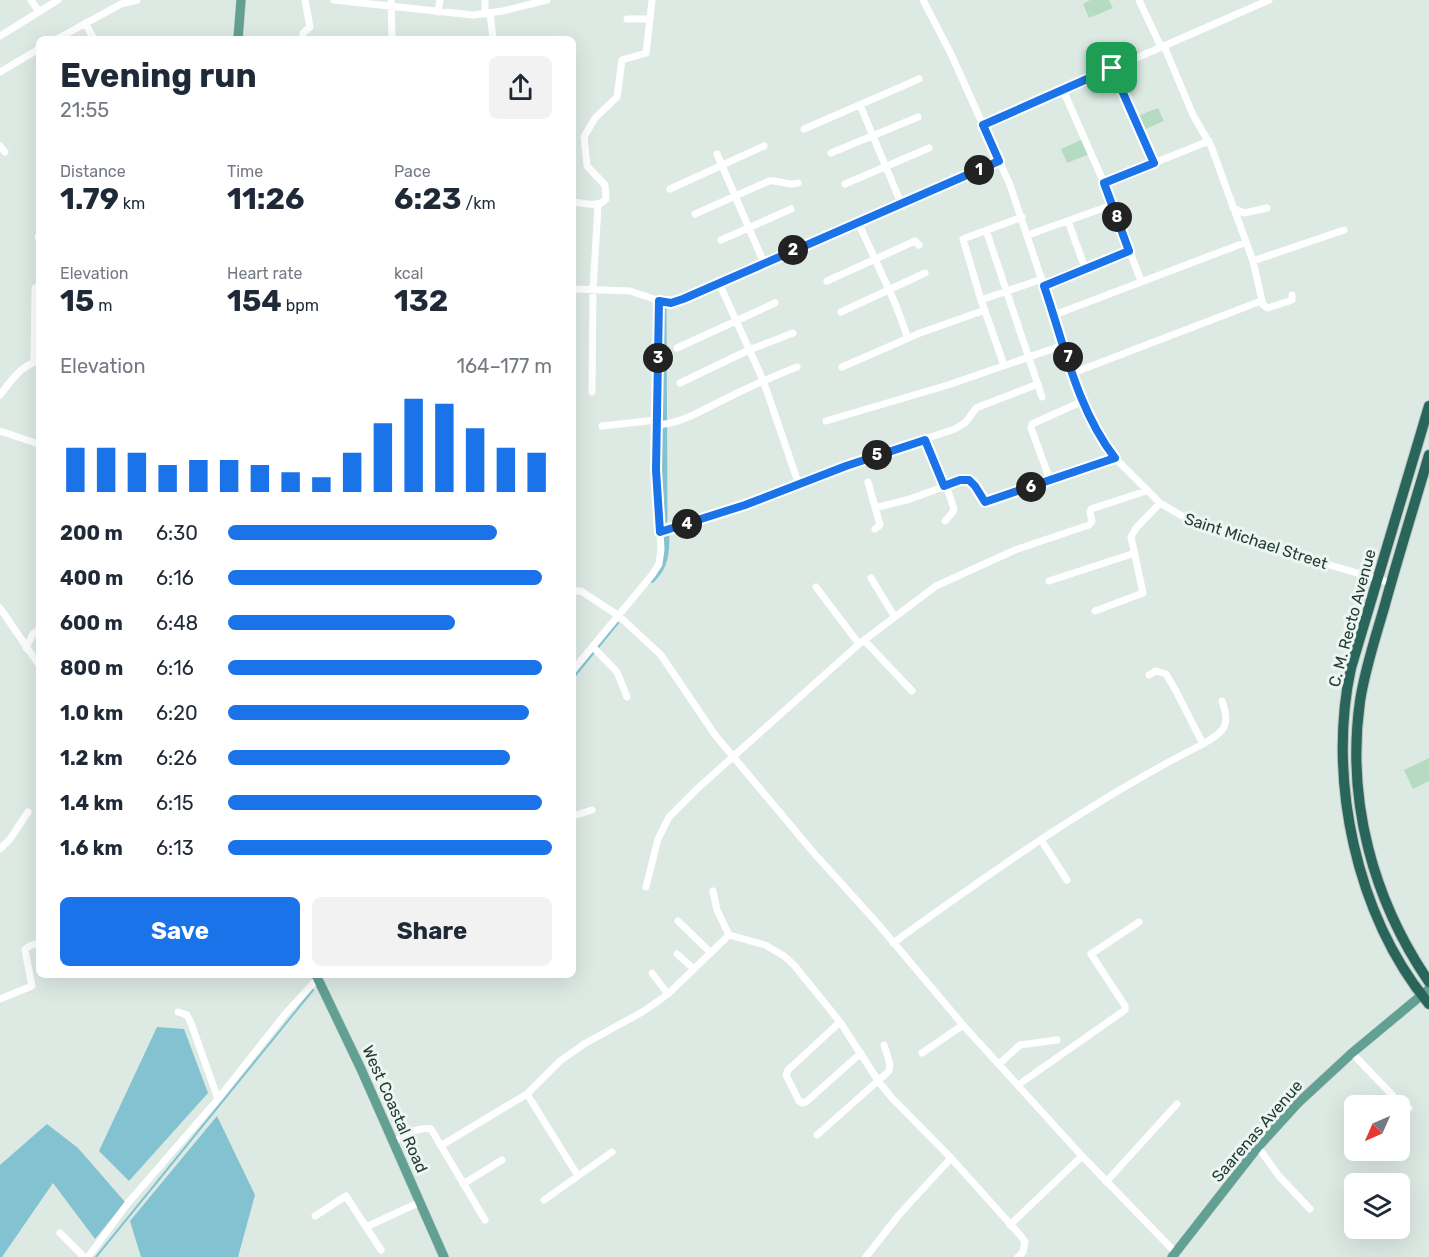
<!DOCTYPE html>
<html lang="en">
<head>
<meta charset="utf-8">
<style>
  :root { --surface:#fff; --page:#f2f2f3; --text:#1f2937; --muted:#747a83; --accent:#1a73e8 }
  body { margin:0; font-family:Rubik,sans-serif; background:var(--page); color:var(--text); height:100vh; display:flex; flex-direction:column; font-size:22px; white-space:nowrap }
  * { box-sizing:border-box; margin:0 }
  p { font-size:20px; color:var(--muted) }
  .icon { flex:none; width:33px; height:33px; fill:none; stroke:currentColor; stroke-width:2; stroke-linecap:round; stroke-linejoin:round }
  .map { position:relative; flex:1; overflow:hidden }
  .sheet { position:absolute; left:36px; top:36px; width:540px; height:942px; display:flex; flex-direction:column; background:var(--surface); border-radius:9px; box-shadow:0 6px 24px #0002 }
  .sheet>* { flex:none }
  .needle { width:39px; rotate:225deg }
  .fabs { position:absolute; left:1344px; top:1095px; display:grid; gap:12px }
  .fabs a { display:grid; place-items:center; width:66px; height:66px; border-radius:9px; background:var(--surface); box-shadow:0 6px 24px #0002; font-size:30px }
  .pin { position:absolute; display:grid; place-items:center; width:51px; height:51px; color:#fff; margin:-26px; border-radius:12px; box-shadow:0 3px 9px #0006 }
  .km { position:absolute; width:30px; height:30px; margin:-15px; border-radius:50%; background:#222; color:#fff; font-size:16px; line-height:30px; text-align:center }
  .round { display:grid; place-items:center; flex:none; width:63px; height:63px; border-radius:9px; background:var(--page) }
  .overview { display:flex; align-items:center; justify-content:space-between; height:102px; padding:0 24px }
  h1 { font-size:33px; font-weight:700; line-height:45px }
  .metrics { display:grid; grid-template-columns:repeat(3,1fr); gap:9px; height:102px; padding:6px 24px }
  .metrics div { display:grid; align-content:center }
  .metrics b { font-size:30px; font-weight:700 }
  .metrics small { font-size:16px; font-weight:400 }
  .metrics p { font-size:16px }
  .chart { height:168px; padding:12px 24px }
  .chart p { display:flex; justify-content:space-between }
  .chart svg { width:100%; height:108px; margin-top:6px; stroke:var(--accent); stroke-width:6 }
  .action { display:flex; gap:12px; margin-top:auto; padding:12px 24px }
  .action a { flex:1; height:69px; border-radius:9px; background:var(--accent); color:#fff; font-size:24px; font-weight:700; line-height:69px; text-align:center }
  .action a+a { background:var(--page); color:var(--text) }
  ul { padding:0 24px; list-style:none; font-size:20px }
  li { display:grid; grid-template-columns:96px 72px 1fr; align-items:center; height:45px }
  li i { height:15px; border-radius:8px; background:var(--accent) }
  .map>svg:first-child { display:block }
  .green { fill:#b5dcc1 }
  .water { fill:#83c2d1 }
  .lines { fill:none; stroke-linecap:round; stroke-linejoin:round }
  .stream { stroke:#83c2d1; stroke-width:2 }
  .canal { stroke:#83c2d1; stroke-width:7 }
  .major-casing { stroke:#bcc4c2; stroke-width:10 }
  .highway-casing { stroke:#bcc4c2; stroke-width:12 }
  .minor { stroke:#fff; stroke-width:7 }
  .major { stroke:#61a092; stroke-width:9 }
  .highway { stroke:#2a655b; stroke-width:10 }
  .route-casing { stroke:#fff; stroke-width:12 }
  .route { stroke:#1a73e8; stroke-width:8 }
  .labels { text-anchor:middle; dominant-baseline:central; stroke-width:6; stroke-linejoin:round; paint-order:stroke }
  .street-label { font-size:16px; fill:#1f3933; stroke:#eef6f2 }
</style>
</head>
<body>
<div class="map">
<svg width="1429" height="1257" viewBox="0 0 1429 1257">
  <rect width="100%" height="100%" fill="#ddeae4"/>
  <path class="green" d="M1090,0H1109L1113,8L1089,18L1083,4Z
    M1158,108L1164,121L1141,131L1135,117Z
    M1085,138L1092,153L1067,163L1061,149Z
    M1429,758V781L1413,789L1404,770Z"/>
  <path class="water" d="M157,1027L184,1029L208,1093L129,1181L99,1151Z
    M217,1116L255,1195L238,1257H141L130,1221Z
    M47,1124L78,1148L125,1202L95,1239L53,1183L2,1257H0V1165Z"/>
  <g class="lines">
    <path class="stream" d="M573,678L618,623
      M96,1257L313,990"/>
    <path class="canal" d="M663,309L664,520
      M652,579C666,565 666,551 666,532"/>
    <g class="major-casing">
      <path id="major" d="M238,39L241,0
        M316,975L361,1069L444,1257
        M1172,1257L1258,1147L1298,1103L1352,1053L1429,989"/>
    </g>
    <g class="highway-casing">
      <path id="highway" d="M1429,406L1351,668C1327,778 1356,916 1429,1004
        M1429,455C1414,506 1398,557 1384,608C1375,639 1365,669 1360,701C1346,801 1373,900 1429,982"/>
    </g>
    <path class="minor" d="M31,0L39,12
      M334,0L473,15L503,11L547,0
      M391,0L392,39
      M485,0V14
      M923,0L951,54L1010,185L1080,394L1100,437L1115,458L1160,503L1182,516L1272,548L1391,583
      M1139,0L1161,47
      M438,12L440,0
      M490,14L493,39
      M627,19H650
      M85,23L94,39
      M0,36L58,0
      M57,39L121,4L137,0
      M302,39L303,33L310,27L305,0
      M1164,46L1193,115L1211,146L1253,261L1263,305L1268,308L1292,300V295
      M1112,68L1154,163
      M0,72L39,49
      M1063,90L1104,183L1209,141
      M860,105L901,203
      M983,125L1269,0
      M804,129L919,79
      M0,146L5,152
      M831,153L918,117
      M717,154L764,263
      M1104,183L1141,281
      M845,184L929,148
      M670,189L764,146
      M573,202C584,203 599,208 606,199L605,185L587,166L584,137L595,118L617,97L622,60L646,53L652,0
      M1233,208L1244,213L1267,208
      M695,214L769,181C779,179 787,187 798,183
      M1068,221L1085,268
      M858,222L895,303L908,338
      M986,230L1042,397
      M1028,235L1112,205
      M38,237L39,239
      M721,240L791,209
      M1253,261L1344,230
      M827,281L915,241L919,245
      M719,283L763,380L799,485
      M1044,286L1129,251
      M573,289L630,291L666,303L677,302L999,161
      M981,300L1042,279
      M841,312L925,273
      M1054,315L1244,243
      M677,348L775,303
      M34,362L35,288L39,286
      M1004,365L981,300L963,239L1022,217
      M842,367L920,333L985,310
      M1073,373L1261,301
      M680,383L749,350L793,333
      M592,392L593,290L598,205
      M0,395C11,381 21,365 39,361
      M826,421L948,385L1064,345
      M657,425C681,424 702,410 723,400C747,388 771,377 797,367
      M602,426L657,420
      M0,431L39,444
      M925,440L944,486
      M1050,480L1031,428L1032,424L1083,401
      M868,482L880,525L875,529
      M875,508L910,499L965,479L975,486L983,501L988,502L1115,458
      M945,521L953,512L954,509L946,485
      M660,533L745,505L853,463L955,429L966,422L976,408L1038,384
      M871,578L894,616
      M1049,581L1135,553
      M816,587L859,644
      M573,593L576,591H581L619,616L661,655L715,735L813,852L878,924L963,1025L1082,1156L1176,1253
      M0,608L39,665
      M1095,611L1143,593L1131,537L1136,528L1160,503
      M864,640L912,691
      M593,647L617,672L627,697
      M26,648L33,634L39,629
      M573,670L652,575L659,564L661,549L656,470L659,301
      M1203,744C1225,731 1231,726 1222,701
      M573,816L592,810
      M1041,840L1067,880
      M0,849L10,839L28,812
      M646,887L658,839L669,817L698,788L859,644L936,586L1015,550L1089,525L1092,521L1090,512L1091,509L1146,491
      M713,891L717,910L729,935
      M678,921L711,953
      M893,943C993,871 1094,799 1203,744L1176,691L1166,674L1156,671L1149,675
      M677,954L694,969
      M652,973L668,994
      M0,999L32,986L25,950L29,946L39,943
      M178,1012L187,1015L191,1023L218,1099
      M840,1022L788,1070L786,1075L799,1101L802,1103L806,1102L861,1053
      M922,1053L963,1025
      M1352,1053L1395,1098L1409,1108
      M999,1064L1020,1045L1057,1040
      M1018,1085L1125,1010V1006L1091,954L1139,922
      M527,1094L578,1176
      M817,1135L889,1071L890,1064L884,1045
      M393,1143C402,1136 419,1126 431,1129L485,1220
      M442,1145L527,1094L560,1061L584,1044L644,1011L668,994L729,935L765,945L784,956L794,965L840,1022L879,1082L892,1098L951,1158L1020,1235L1025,1242L1023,1252L1018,1257
      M1258,1147L1278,1175L1310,1209
      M1106,1182L1177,1104
      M463,1184L502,1160
      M544,1200L612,1152
      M315,1216L346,1196L381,1250
      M1010,1225L1082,1156
      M366,1227L420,1202
      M60,1233L84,1257
      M88,1257L128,1203L218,1099L286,1013L319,977
      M866,1257L898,1216L951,1158"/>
    <use href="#major" class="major"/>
    <use href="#highway" class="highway"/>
  </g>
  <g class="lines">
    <g class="route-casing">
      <path id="route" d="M1112,68L1154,163L1104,183L1129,251L1044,286C1064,344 1077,409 1115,458L985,502L975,486L969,480H960L944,486L925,440L846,466L745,505L660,532L656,470L659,301L671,303L683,299L999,161L983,125Z"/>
    </g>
    <use href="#route" class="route"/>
  </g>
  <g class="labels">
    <g class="street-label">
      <text transform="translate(1256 541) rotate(18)">Saint Michael Street</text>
      <text transform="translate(1352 618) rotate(-75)">C. M. Recto Avenue</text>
      <text transform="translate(395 1109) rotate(66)">West Coastal Road</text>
      <text transform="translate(1257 1131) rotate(-49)">Saarenas Avenue</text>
    </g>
  </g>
</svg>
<div class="fabs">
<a><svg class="needle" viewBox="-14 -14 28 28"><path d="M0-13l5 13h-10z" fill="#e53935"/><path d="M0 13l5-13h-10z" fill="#747a83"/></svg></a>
<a><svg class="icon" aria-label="layers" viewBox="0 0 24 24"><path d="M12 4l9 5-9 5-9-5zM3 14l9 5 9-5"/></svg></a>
</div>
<div class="pin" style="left:1112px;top:68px;background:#1e9e55"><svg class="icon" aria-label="arrive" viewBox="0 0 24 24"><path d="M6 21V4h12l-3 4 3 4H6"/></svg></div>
<b class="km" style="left:979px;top:170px">1</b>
<b class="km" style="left:793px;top:250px">2</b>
<b class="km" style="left:658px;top:358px">3</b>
<b class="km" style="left:687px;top:524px">4</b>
<b class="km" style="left:877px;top:455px">5</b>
<b class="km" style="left:1031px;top:487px">6</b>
<b class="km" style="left:1068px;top:357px">7</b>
<b class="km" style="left:1117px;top:217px">8</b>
<section class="sheet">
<div class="overview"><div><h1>Evening run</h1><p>21:55</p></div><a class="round"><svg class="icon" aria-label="share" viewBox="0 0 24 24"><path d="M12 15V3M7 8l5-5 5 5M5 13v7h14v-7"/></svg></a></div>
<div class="metrics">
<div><p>Distance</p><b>1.79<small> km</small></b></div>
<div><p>Time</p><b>11:26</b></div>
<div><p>Pace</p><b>6:23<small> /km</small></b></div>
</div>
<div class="metrics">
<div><p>Elevation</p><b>15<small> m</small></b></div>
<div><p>Heart rate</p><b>154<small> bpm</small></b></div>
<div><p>kcal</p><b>132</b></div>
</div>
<div class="chart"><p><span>Elevation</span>164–177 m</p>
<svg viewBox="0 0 160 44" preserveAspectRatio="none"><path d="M5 44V26M15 44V26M25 44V28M35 44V33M45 44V31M55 44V31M65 44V33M75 44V36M85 44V38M95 44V28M105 44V16M115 44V6M125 44V8M135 44V18M145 44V26M155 44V28"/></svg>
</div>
<ul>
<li><b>200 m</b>6:30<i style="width:83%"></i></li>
<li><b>400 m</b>6:16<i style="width:97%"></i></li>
<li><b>600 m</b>6:48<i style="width:70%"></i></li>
<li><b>800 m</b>6:16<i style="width:97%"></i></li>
<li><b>1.0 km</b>6:20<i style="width:93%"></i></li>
<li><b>1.2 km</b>6:26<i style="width:87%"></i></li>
<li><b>1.4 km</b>6:15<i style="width:97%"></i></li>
<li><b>1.6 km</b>6:13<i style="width:100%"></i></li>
</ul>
<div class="action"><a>Save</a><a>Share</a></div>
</section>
</div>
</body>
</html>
